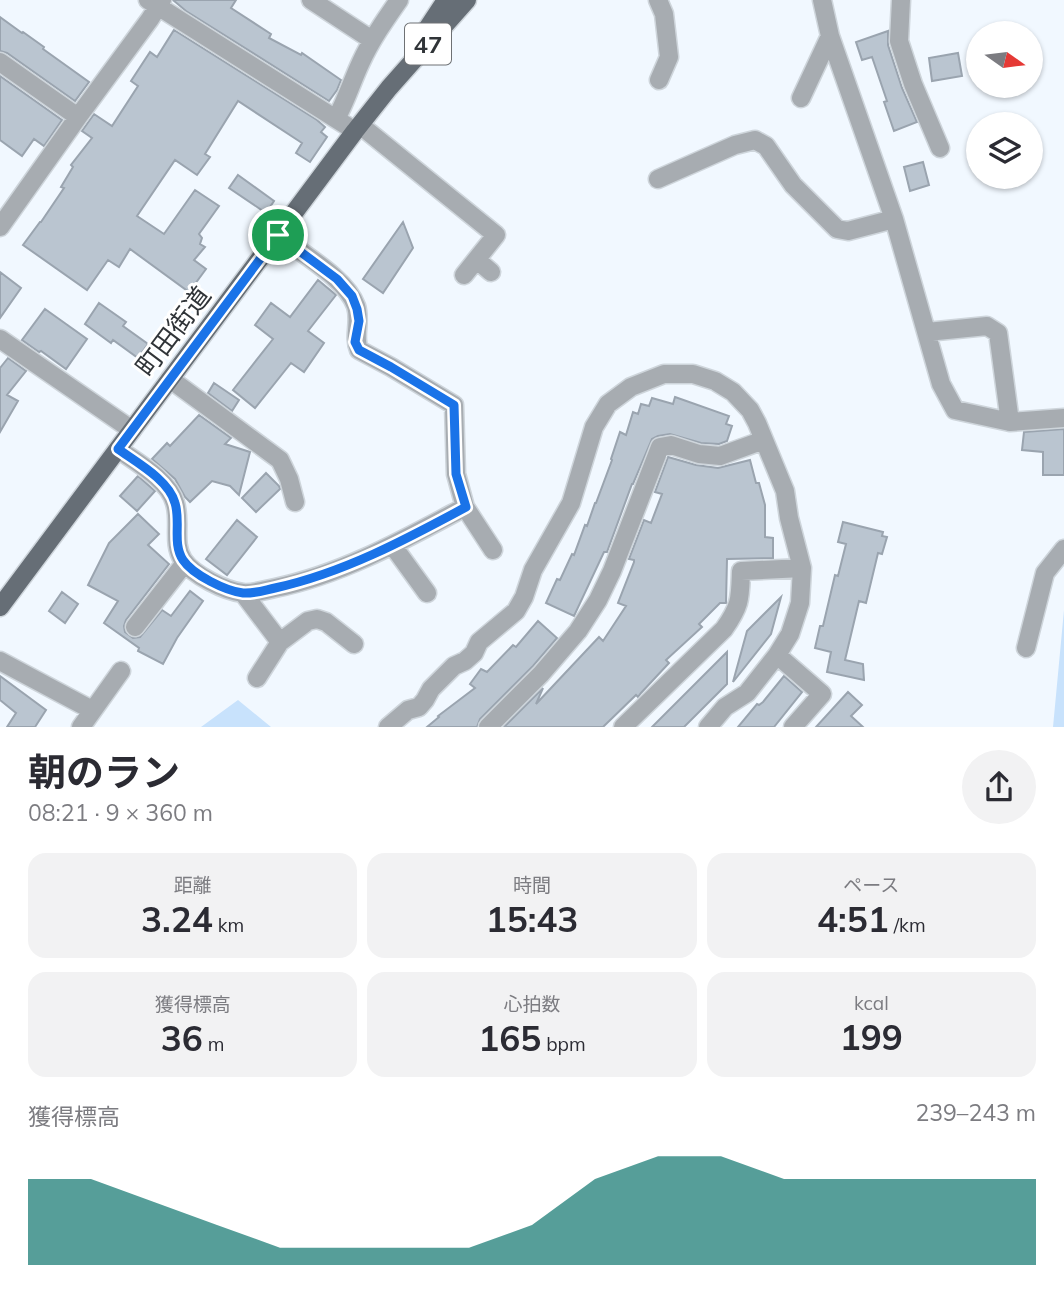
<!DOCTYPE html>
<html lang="ja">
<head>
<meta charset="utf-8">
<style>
  :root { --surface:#fff; --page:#f2f2f3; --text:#2b2b33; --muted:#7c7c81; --accent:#0f766e }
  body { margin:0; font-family:Mulish,"Noto Sans JP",sans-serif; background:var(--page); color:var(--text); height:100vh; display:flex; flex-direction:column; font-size:26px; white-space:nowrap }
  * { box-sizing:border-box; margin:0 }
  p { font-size:23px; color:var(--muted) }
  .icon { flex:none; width:38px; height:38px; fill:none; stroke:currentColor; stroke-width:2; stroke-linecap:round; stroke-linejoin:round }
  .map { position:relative; height:727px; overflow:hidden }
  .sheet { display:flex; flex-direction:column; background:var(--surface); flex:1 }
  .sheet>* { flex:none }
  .needle { width:46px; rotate:104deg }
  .buttons { position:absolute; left:966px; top:21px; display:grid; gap:14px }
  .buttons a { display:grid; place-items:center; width:77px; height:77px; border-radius:50%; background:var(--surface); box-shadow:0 2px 5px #0004; font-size:35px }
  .pin { position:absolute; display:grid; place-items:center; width:60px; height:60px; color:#fff; margin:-30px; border:4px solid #fff; border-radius:50%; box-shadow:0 2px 7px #0007 }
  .round { display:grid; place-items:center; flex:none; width:74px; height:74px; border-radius:37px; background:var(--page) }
  .head { display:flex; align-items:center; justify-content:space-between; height:119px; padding:0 28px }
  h1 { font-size:38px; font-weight:700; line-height:52px }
  .stats { display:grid; grid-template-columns:repeat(3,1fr); gap:10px; height:119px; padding:7px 28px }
  .stats div { display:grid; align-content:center; border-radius:18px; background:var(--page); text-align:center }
  .stats b { font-size:35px; font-weight:700 }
  .stats small { font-size:19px; font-weight:400 }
  .stats p { font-size:19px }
  .chart { height:196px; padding:14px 28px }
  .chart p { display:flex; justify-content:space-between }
  .chart svg { width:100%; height:126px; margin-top:7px; fill:var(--accent); opacity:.7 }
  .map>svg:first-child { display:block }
  .green { fill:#c8e2fc }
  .building { fill:#bac5d0; stroke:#9aa4af; stroke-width:2 }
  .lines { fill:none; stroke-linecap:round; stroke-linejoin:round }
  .minor-casing { stroke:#ced5db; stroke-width:21 }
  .major-casing { stroke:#ced5db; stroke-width:21 }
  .minor { stroke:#a7acb1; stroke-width:18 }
  .major { stroke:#666e76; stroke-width:18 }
  .route-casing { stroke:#fff; stroke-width:14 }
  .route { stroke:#1a73e8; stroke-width:9 }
  .labels { text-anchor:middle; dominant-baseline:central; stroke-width:6; stroke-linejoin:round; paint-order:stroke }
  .shield { fill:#fff; stroke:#6e7174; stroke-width:2 }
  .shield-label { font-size:24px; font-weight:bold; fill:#303438 }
  .street-label { font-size:26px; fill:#303438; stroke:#fff }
</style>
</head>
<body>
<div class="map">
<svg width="1064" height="727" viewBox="0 0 1064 727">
  <rect width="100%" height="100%" fill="#f1f8ff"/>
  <path class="green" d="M1064,610V727H1053Z
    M238,700L271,727H201Z"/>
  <path class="building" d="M173,0H236L231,8L271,34L269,38L301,55L302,53L341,80L337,90L329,101L186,11Z
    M0,17L22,33L23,32L44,47L43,49L89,82L75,101L7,53L0,51Z
    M174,30L317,120L325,127L321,132L327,137L310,162L296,153L302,143L238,101L205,154L210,157L197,175L175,160L137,216L164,234L195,190L219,206L199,234L202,238L200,244L205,247L194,260L206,269L189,292L130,249L119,267L108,260L87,290L23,245L40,222H41L64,188L61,187L73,167L71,165L92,138L82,131L94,114L112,126L138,86L131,81L150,52L157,57Z
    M888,31V45L902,88L917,122L894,131L884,102L887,101L872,57L862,60L856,42Z
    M958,53L962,76L932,81L929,58Z
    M0,76L62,120L44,146L34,139L22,156L0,140Z
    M923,162L929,185L910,191L904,167Z
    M238,175L274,201L266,213L229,188Z
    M403,222L413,248L383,293L363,279Z
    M0,272L21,288L0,318Z
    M318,280L336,295L308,331L324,343L304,372L291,363L255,408L233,390L273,339L255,325L271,303L290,317Z
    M99,303L126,322L123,326L148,344L138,358L113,340L111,343L85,324Z
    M45,309L87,339L66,369L41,351L39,352L22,340Z
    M8,358L26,371L7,395L18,401L0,432V368Z
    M214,383L239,400L232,411L208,393Z
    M675,397L729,416L726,424L732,426L727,441L719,444L701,443L670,434L658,436L652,439L633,484H632L607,552H604L574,616L546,603L557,579L560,580L572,554L574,555L585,525L587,526L595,503H596L612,460L611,459L620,432L626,435L633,412L638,414L641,404L649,406L652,398L673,404Z
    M199,415L231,438L225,444L250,452L239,495L230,486L212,481L190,502L185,497L175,479L152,459L167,443L170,446Z
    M1064,429V475H1043V452L1022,450L1024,432Z
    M668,457L696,465L718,468L750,460L756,483H759L765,505V537L773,538V558L727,559L726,603H720L699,624L702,627L666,660L669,663L641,693L638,697L636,695L603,727H504L543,688L536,704L599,637L603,641L626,606L618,603L634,562V560L629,559L644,520L651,523L662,494L655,492Z
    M266,473L279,486L280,489L256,512L242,498Z
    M138,476L155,491L137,511L120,496Z
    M138,514L159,534L148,545L169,564L126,620L124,626L125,632L133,638L140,637L162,610L171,616L190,591L203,601L177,638L163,664L138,651L139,648L104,623L118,601L88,585L109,543Z
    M237,520L257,537L227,575L206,559Z
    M843,522L883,532L882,536L887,537L882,554L878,553L866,603L859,601L845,660L863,664L864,680L827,672L831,652L815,648L820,626H823L835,575L838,576L846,544L838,542Z
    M62,592L78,604L65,623L49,611Z
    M781,597L771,634L733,682L747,631Z
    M538,621L557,638L533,666L480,719L477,727H427L439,717L438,716L475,688L470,684L481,669L487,672L513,645L516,647Z
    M727,652V684L684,727H652Z
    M0,676L46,710L35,727H7L16,713L0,700Z
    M784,676L802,692L774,727H738L757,704L759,705L763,702Z
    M848,692L862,705L851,716L863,727H816Z"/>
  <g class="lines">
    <g class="minor-casing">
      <path id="minor" d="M148,0L355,131
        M311,0L372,40
        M658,0L664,14L669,57L659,80
        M822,0L830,36L894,219L941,384L955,410L1010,422L1064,418
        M901,0L899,41L913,84L940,148
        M0,62L78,117
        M801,98L830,36
        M336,119C346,101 352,81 361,62C371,40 385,20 399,0
        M360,125L496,235L464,275
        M658,179L735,145L755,140L766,146L793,185L837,229L848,231L894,219
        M0,227L78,117L150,19L162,0
        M477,260L491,272
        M927,332L987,326L998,333L1010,422
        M0,339L132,430
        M170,379L280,460L289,479L295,502
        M118,449C136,462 169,480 175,503C181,522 172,543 183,560C193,575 225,591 243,593C253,594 265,590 275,588C343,574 405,539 465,507L456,474L454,405L391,367L359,350C353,336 361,322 356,306C346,278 302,254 278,235
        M465,507L493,550
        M393,546L427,593
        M243,593L280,642
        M135,627L185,563
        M1026,648L1045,573L1064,549
        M777,655L822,694L793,727
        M0,661L92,710
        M257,678L280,642L308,621L317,619L326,622L354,644
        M81,727L121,671
        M388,727L408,710L419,707L425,700L431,689L454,666L465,661L474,653L479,642L516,611L524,597L533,570L571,503L594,427L608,404L631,387L664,374H693L715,381L733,392L750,410L757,423L785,491L789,518L802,568L800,603L790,634L777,655L747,693L725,707L708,727
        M488,727L541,674L578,631L598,600L612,571L660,447L671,445L699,454L720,456L764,440
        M623,727L724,629C741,605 740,598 741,571L802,568"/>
    </g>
    <g class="major-casing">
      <path id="major" d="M419,41L446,0
        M0,607L355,131L389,88L467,0"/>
    </g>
    <use href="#minor" class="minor"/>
    <use href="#major" class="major"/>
  </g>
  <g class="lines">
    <g class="route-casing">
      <path id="route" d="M278,235L337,279L352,296L357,309L359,321L355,342L359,350L391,367L454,405L456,474L466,507C405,540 343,573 275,588C265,590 253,594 243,593C226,591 193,575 183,560C172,543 181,522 175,503C169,480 136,462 118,449Z"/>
    </g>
    <use href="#route" class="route"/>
  </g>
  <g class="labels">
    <rect class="shield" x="405" y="23.5" width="46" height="41" rx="5"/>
    <g class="shield-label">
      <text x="428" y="44">47</text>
    </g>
    <g class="street-label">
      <text transform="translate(173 331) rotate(-53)">町田街道</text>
    </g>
  </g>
</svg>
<div class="buttons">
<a><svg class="needle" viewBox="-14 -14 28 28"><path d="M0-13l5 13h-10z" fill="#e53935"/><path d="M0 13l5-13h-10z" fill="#7c7c81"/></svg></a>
<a><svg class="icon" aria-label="layers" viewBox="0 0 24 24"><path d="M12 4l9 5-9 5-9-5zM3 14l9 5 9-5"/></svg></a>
</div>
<div class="pin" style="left:278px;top:235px;background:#1e9e55"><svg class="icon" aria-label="arrive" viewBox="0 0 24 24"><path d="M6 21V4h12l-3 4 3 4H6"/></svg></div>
</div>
<section class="sheet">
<div class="head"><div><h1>朝のラン</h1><p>08:21 · 9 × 360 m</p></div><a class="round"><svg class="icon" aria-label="share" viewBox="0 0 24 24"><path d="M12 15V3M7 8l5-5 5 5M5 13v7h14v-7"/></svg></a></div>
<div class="stats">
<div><p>距離</p><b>3.24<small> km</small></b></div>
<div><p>時間</p><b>15:43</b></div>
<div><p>ペース</p><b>4:51<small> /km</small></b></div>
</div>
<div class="stats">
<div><p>獲得標高</p><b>36<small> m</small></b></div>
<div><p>心拍数</p><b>165<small> bpm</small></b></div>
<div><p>kcal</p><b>199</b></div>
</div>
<div class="chart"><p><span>獲得標高</span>239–243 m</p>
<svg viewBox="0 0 160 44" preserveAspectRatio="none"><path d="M0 44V14L10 14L20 22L30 30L40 38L50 38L60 38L70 38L80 30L90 14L100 6L110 6L120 14L130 14L140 14L150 14L160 14V44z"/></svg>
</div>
</section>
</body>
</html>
